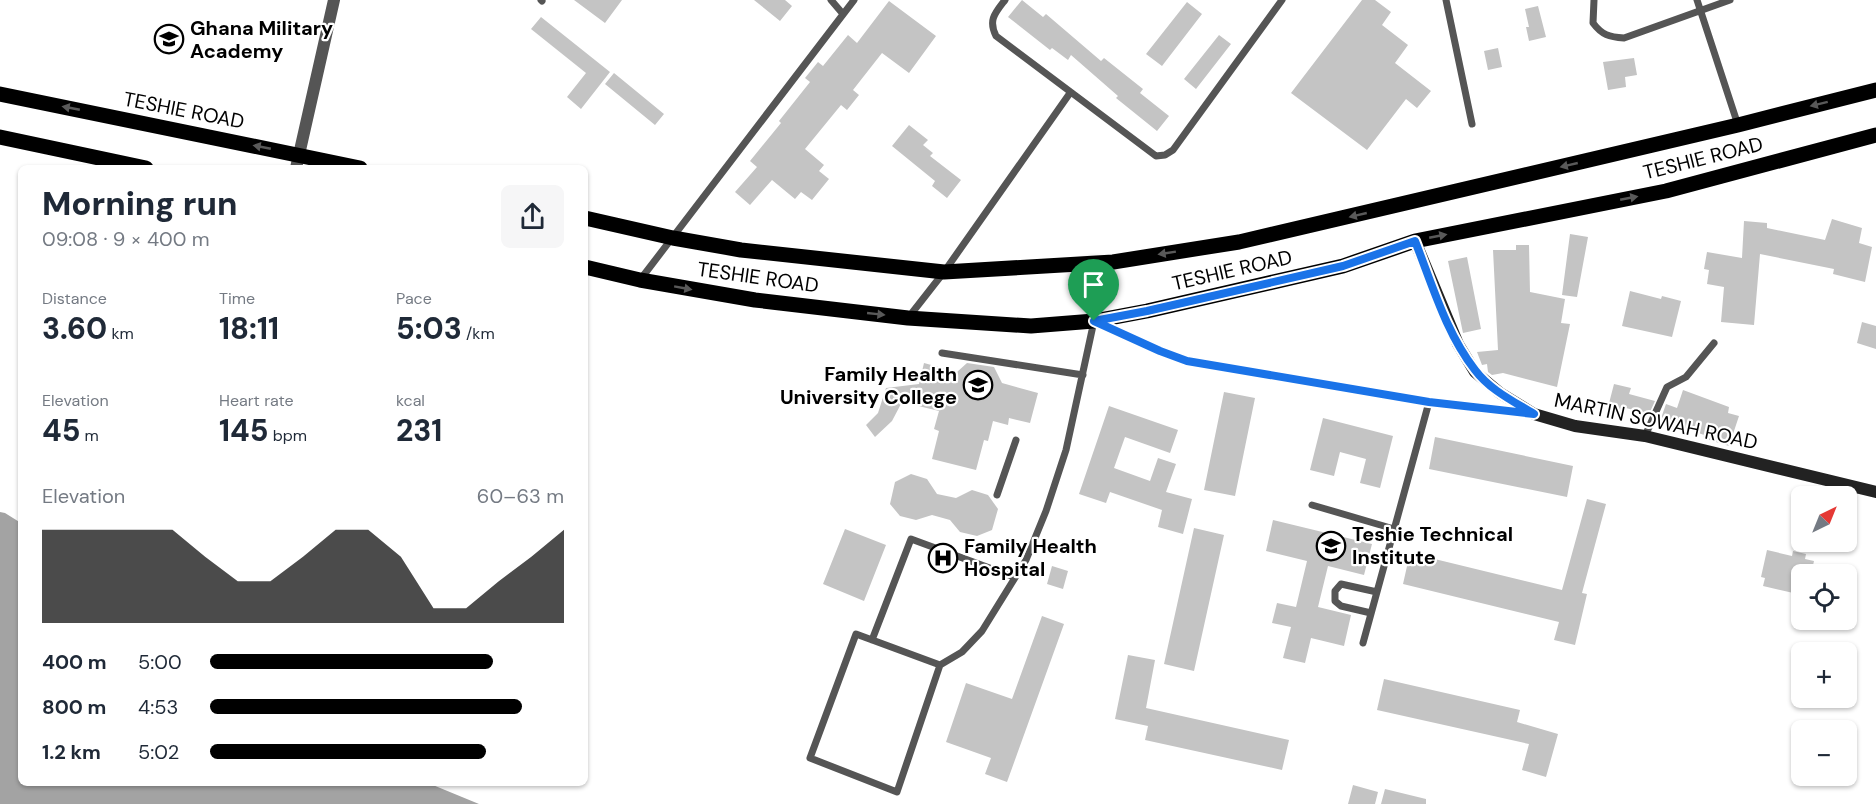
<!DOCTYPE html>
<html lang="en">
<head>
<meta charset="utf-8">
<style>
  :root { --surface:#fff; --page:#f6f6f7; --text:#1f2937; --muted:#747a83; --accent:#000 }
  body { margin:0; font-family:"DM Sans",sans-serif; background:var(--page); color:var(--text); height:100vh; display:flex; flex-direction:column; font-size:22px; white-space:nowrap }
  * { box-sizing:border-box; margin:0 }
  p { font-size:20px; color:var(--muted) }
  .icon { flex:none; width:33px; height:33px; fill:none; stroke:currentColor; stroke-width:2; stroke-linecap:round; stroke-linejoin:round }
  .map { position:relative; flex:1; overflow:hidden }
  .sheet { position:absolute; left:18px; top:165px; width:570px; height:621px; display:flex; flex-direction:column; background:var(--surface); border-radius:9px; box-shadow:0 2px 4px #0004 }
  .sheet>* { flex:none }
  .needle { width:39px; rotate:43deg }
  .controls { position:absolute; left:1791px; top:486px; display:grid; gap:12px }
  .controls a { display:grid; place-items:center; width:66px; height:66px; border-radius:9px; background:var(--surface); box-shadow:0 2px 4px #0004; font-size:30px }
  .pin { position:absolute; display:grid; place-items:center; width:51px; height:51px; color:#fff; margin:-62px -26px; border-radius:50% 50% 50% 0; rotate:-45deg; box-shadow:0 0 6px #0007 }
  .pin .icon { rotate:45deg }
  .round { display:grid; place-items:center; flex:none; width:63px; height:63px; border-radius:9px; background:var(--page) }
  .headline { display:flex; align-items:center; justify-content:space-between; height:102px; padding:0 24px }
  h1 { font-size:33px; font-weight:800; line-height:45px }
  .figures { display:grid; grid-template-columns:repeat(3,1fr); gap:9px; height:102px; padding:6px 24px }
  .figures div { display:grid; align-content:center }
  .figures b { font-size:30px; font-weight:800 }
  .figures small { font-size:16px; font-weight:400 }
  .figures p { font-size:16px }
  .chart { height:168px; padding:12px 24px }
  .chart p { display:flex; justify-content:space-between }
  .chart svg { width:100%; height:108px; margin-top:6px; fill:var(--accent); opacity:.7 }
  ul { padding:0 24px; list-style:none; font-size:20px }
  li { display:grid; grid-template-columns:96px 72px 1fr; align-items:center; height:45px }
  li i { height:15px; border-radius:8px; background:var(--accent) }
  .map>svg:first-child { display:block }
  .water { fill:#a3a3a3 }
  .building { fill:#c4c4c4 }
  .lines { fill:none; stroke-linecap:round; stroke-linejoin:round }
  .lane { stroke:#555; stroke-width:7 }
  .street { stroke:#555; stroke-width:12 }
  .secondary { stroke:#222; stroke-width:12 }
  .primary { stroke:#000; stroke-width:15 }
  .oneway { fill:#595959 }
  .route-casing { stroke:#fff; stroke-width:12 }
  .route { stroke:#1a73e8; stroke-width:8 }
  .labels { text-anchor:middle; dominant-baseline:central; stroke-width:4.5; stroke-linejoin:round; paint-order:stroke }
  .poi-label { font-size:20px; font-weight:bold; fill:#000; stroke:#fff; text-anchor:start }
  .street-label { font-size:20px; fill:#000; stroke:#fff }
</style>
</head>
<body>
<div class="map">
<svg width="1876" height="804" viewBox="0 0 1876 804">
  <rect width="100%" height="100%" fill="#fff"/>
  <path class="water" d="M0,512L5,513L21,523V783H428L479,804H0Z"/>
  <path class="building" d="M574,0H622L605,23Z
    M754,0H785L792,6L780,21Z
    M1022,0L1043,17L1046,14L1101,61L1104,58L1143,89L1140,93L1169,116L1157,131L1116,98L1118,96L1071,55L1068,60L1052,48L1050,50L1008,17Z
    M1362,0H1375L1391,12L1382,25L1408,45L1395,63L1431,91L1417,108L1406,99L1367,150L1291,93Z
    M889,1L936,36L909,73L882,53L853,90L859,95L847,110L841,105L805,149L824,165L819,171L829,179L812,200L801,192L795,199L772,180L750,205L735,192L757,167L750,161L781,123L779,121L810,82L805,78L818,62L823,66L848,35L857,43Z
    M1187,2L1202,14L1162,66L1146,54Z
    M1538,6L1546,37L1529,41L1526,27H1529L1525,9Z
    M541,17L610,72L581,109L567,97L586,73L531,29Z
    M1219,35L1231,44L1196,89L1184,79Z
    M1498,48L1502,67L1488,70L1484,51Z
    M1634,58L1637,75L1625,77L1626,87L1608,90L1603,62Z
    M614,73L664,114L655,125L605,84Z
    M909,125L928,140L923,145L933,153L930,156L961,180L947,198L932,186L935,181L892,146Z
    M1832,219L1862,228L1859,243L1872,247L1865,282L1833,274L1834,269L1760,254L1754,325L1721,322L1724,287L1707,284L1709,270L1704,269L1707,252L1742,258L1744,221L1767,223V228L1825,240Z
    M1570,234L1588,237L1577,297L1562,295Z
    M1516,245H1529L1530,292L1565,299L1561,323L1570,324L1557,387L1503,373L1492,375L1488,372L1487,364L1482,365L1477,352L1498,350L1493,250H1516Z
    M1467,257L1481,329L1463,333L1448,261Z
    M1630,291L1661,299L1662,296L1681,301L1672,337L1622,326Z
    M1862,322L1876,326V349L1857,343Z
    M924,363L957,372L967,363L994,367L1002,383L1038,393L1030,423L1009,418L1008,425L993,421L988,441L984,440L976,470L932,459L939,431L934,429L939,411L902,402L892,421L875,437L866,425L878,413L886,388L919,384Z
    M1614,384L1631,388L1629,394L1655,401L1649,414L1626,408L1624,415L1607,411Z
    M1683,390L1729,407L1728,413L1739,416L1729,446L1703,438L1704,435L1677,425L1675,430L1659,424L1666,404L1677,408Z
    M1224,392L1255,398L1235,496L1204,490Z
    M1109,406L1178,430L1170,453L1125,437L1114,468L1150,481L1158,458L1176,464L1166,492L1192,499L1183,534L1158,527L1162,510L1110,492L1106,503L1079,494Z
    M1323,418L1393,436L1380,488L1360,483L1366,459L1340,452L1334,476L1310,470Z
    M1435,437L1573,466L1567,497L1429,469Z
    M911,474L927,479L937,494L956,498L972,490L988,495L998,509L992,530L977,536L960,532L950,520L932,515L916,520L900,516L890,504L895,482Z
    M1587,499L1606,504L1582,593L1587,594L1575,645L1554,640L1559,622L1403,584L1410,553L1562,590Z
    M1273,520L1372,544L1364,575L1328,566L1318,607L1351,615L1344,646L1311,638L1305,663L1283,658L1291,627L1272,623L1277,603L1296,607L1307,561L1266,551Z
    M1194,528L1224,535L1194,671L1164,664Z
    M845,529L886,545L864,601L823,584Z
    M1767,550L1792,556L1793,551L1806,554L1805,559L1814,561L1811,574H1802V595L1763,586L1765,578L1761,577Z
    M1052,566L1068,571L1063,589L1047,584Z
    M1042,616L1064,624L1007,782L985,774L991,758L946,742L966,683L1012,699Z
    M1128,655L1155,660L1146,708L1289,740L1282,770L1145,740L1148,726L1115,719Z
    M1384,679L1520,710L1517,722L1558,734L1546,777L1522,770L1529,744L1377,710Z
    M1353,785L1378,792L1375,804H1348Z
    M1385,789L1426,799V804H1381Z"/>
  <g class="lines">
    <path class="lane" d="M541,0L542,1
      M831,0L843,14
      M1005,0C995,13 988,20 996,36L1156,156L1165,155L1173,150L1282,0
      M1446,0L1472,124
      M1594,0L1593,23C1602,35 1609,37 1624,38L1730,0
      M1697,0L1738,125
      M640,280L854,0
      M908,318L944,272L1070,93
      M942,353L1083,375
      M1645,436L1667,387L1686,377L1714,343
      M997,495L1016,440
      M1312,505L1394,529
      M1371,613L1341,606L1335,601V591L1341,584L1377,592
      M872,640L911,539L1014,577
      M1363,643L1429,402
      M940,665L856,634L810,758L897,792L940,665L962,652L982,631L1026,560L1046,511L1066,450L1094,321L1160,351L1187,361L1429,402L1526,413"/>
    <path class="street" d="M296,168L334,0"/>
    <path class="secondary" d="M1415,241L1458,344L1475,372L1500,393L1534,414L1575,426L1645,436L1876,492"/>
    <path class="primary" d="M0,94L360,168
      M0,137L146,168
      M585,218L673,238L741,250L944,272L1113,262L1239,242L1738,125L1876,90
      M585,267L640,280L755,300L908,318L1031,326L1094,321L1147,311L1343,266L1415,241L1666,191L1876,135"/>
  </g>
  <defs><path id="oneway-solid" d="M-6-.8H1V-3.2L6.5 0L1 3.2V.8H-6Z" transform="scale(1.5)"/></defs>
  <g class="oneway">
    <use href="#oneway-solid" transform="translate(1819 104) rotate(166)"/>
    <use href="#oneway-solid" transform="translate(71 108) rotate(-169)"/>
    <use href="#oneway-solid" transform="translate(262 147) rotate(-169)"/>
    <use href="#oneway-solid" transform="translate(1569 165) rotate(167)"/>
    <use href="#oneway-solid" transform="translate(1629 198) rotate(-11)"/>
    <use href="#oneway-solid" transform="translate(1358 215) rotate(167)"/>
    <use href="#oneway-solid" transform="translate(1438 236) rotate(-11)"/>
    <use href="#oneway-solid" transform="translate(1167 253) rotate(171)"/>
    <use href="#oneway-solid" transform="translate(683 288) rotate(10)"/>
    <use href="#oneway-solid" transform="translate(876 314) rotate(6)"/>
  </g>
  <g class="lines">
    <g class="route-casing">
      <path id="route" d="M1415,241C1432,284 1446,333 1475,370C1490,390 1513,401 1534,414L1429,402L1187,361L1160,351L1094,321L1147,311L1343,266Z"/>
    </g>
    <use href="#route" class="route"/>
  </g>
  <defs>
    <g id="school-ring" transform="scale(1.5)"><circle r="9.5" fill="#fff" stroke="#000" stroke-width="1.5"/><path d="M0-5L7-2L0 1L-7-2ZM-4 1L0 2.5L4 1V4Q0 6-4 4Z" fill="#000"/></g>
    <g id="university-ring" transform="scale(1.5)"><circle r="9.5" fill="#fff" stroke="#000" stroke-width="1.5"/><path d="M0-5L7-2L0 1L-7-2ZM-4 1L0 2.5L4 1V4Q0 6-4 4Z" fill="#000"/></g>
    <g id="hospital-ring" transform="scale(1.5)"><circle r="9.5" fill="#fff" stroke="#000" stroke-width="1.5"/><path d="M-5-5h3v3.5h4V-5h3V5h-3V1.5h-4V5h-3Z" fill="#000"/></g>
  </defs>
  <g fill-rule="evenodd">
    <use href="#school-ring" x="169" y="39"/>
    <use href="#university-ring" x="978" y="385"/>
    <use href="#school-ring" x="1331" y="546"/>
    <use href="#hospital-ring" x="943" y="558"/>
  </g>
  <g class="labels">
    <g class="poi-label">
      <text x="190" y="28">Ghana Military<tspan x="190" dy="23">Academy</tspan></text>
      <text x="957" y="374" text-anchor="end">Family Health<tspan x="957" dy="23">University College</tspan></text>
      <text x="1352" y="534">Teshie Technical<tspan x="1352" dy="23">Institute</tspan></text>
      <text x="964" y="546">Family Health<tspan x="964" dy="23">Hospital</tspan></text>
    </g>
    <g class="street-label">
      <text transform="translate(184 110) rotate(11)">TESHIE ROAD</text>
      <text transform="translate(1703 158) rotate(-14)">TESHIE ROAD</text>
      <text transform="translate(1232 270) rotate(-13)">TESHIE ROAD</text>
      <text transform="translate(758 277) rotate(8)">TESHIE ROAD</text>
      <text transform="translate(1656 421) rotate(12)">MARTIN SOWAH ROAD</text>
    </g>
  </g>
</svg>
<div class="controls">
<a><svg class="needle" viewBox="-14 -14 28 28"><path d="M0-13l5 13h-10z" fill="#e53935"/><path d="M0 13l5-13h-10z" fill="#747a83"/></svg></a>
<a><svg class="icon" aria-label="locate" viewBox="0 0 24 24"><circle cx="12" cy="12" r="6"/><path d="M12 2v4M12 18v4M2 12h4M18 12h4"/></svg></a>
<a>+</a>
<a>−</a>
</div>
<div class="pin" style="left:1094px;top:321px;background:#1e9e55"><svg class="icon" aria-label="arrive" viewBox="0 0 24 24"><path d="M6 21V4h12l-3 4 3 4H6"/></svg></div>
<section class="sheet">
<div class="headline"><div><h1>Morning run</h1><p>09:08 · 9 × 400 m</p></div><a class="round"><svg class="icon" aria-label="share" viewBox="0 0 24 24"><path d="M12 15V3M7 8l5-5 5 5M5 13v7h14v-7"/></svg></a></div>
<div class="figures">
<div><p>Distance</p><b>3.60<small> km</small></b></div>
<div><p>Time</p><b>18:11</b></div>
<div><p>Pace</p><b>5:03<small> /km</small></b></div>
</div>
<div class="figures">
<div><p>Elevation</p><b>45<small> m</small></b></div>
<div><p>Heart rate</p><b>145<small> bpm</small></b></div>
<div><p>kcal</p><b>231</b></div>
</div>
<div class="chart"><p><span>Elevation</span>60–63 m</p>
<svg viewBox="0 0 160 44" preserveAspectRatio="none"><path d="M0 44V6L10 6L20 6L30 6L40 6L50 17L60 27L70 27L80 17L90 6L100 6L110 17L120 38L130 38L140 27L150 17L160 6V44z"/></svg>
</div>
<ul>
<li><b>400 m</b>5:00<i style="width:80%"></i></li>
<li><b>800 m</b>4:53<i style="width:88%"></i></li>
<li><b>1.2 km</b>5:02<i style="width:78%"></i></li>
</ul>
</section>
</div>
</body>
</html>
